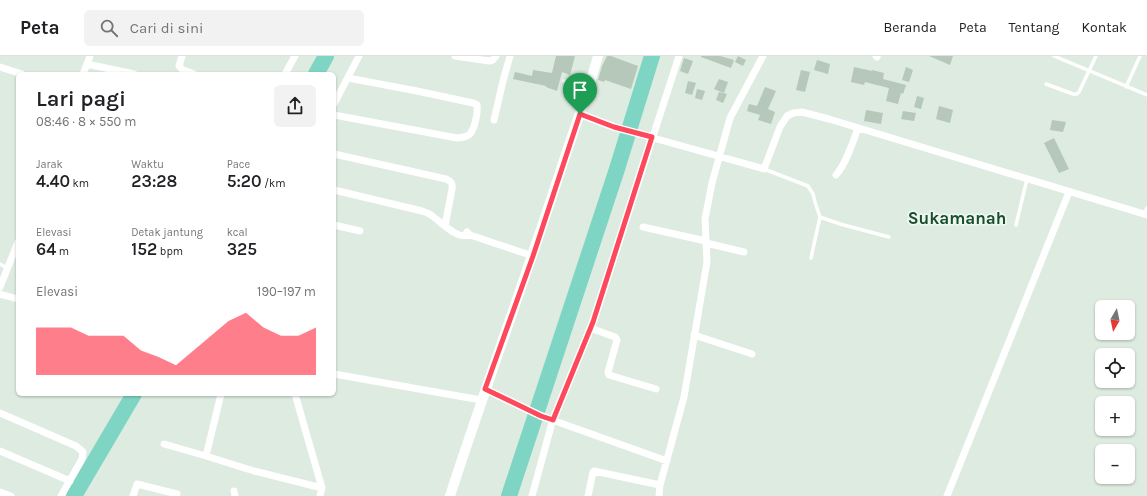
<!DOCTYPE html>
<html lang="id">
<head>
<meta charset="utf-8">
<style>
  :root { --surface:#fff; --page:#f2f2f2; --text:#202124; --muted:#757577; --line:#e0e0e0; --accent:#fe485c }
  body { margin:0; font-family:Karla,sans-serif; background:var(--page); color:var(--text); height:100vh; display:flex; flex-direction:column; font-size:15px; white-space:nowrap }
  * { box-sizing:border-box; margin:0 }
  p { font-size:13px; color:var(--muted) }
  .icon { flex:none; width:22px; height:22px; fill:none; stroke:currentColor; stroke-width:2; stroke-linecap:round; stroke-linejoin:round }
  .map { position:relative; flex:1; overflow:hidden }
  .side { position:absolute; left:16px; top:16px; width:320px; height:324px; display:flex; flex-direction:column; background:var(--surface); border-radius:6px; box-shadow:0 1px 3px #0004 }
  .side>* { flex:none }
  .needle { width:26px; rotate:189deg }
  .tools { position:absolute; left:1095px; top:244px; display:grid; gap:8px }
  .tools a { display:grid; place-items:center; width:40px; height:40px; border-radius:6px; background:var(--surface); box-shadow:0 1px 3px #0004; font-size:20px }
  .pin { position:absolute; display:grid; place-items:center; width:34px; height:34px; color:#fff; margin:-41px -17px; border-radius:50% 50% 50% 0; rotate:-45deg; box-shadow:0 0 4px #0007 }
  .pin .icon { rotate:45deg }
  .round { display:grid; place-items:center; flex:none; width:42px; height:42px; border-radius:6px; background:var(--page) }
  .summary { display:flex; align-items:center; justify-content:space-between; height:68px; padding:0 20px }
  h1 { font-size:22px; font-weight:600; line-height:30px }
  .figures { display:grid; grid-template-columns:repeat(3,1fr); gap:6px; height:68px; padding:4px 20px }
  .figures div { display:grid; align-content:center }
  .figures b { font-size:17px; font-weight:600 }
  .figures small { font-size:11px; font-weight:400 }
  .figures p { font-size:11px }
  .chart { height:112px; padding:8px 20px }
  .chart p { display:flex; justify-content:space-between }
  .chart svg { width:100%; height:72px; margin-top:4px; fill:var(--accent); opacity:.7 }
  header { display:flex; align-items:center; gap:24px; box-sizing:border-box; height:56px; padding:0 20px; background:var(--surface); border-bottom:1px solid var(--line) }
  header strong { font-size:19px }
  nav { display:flex; gap:22px; margin-inline-start:auto; font-size:14px }
  .search { width:280px; height:36px; background:var(--page); display:flex; align-items:center; gap:10px; box-sizing:border-box; padding:0 14px; border-radius:6px; color:var(--muted); font-size:15px }
  .map>svg:first-child { display:block }
  .lines { fill:none; stroke-linecap:round; stroke-linejoin:round }
  .river { stroke:#7fd5c4; stroke-width:16 }
  .building { fill:#b5c8ba }
  .service { stroke:#fff; stroke-width:3.5 }
  .minor { stroke:#fff; stroke-width:7 }
  .secondary { stroke:#fff; stroke-width:10 }
  .route-casing { stroke:#fff; stroke-width:8 }
  .route { stroke:#fe485c; stroke-width:5 }
  .labels { text-anchor:middle; dominant-baseline:central; stroke-width:3.5; stroke-linejoin:round; paint-order:stroke }
  .quarter-label { font-size:17px; font-weight:bold; fill:#184e2e; stroke:#edf7ef }
</style>
</head>
<body>
<header>
<strong>Peta</strong>
<div class="search"><svg class="icon" aria-label="search" viewBox="0 0 24 24"><circle cx="10" cy="10" r="6"/><path d="M15 15l6 6"/></svg>Cari di sini</div>
<nav><a>Beranda</a><a>Peta</a><a>Tentang</a><a>Kontak</a></nav>
</header>
<div class="map">
<svg width="1147" height="440" viewBox="0 0 1147 440">
  <rect width="100%" height="100%" fill="#ddebe0"/>
  <g class="lines">
    <path class="river" d="M316,18L326,0
      M74,440L134,338
      M509,440L617,113L652,0"/>
  </g>
  <path class="building" d="M556,0H575L570,19L562,16L557,35L546,31V30L513,23L515,16L532,20L533,14L552,17Z
    M607,0H611L638,10L631,33L605,24L604,26L598,24L602,10Z
    M701,0H720L734,4L731,12L701,1Z
    M738,0L746,4L743,10L735,6Z
    M929,0H953L950,9Z
    M684,2L693,5L688,18L680,15Z
    M817,4L830,8L828,18L814,14Z
    M854,11L872,15V14L884,17L883,23L906,29L903,38L901,37L898,48L886,45L889,32L865,26L864,29L851,26Z
    M906,11L913,14L909,26L902,24Z
    M801,14L810,16L805,36L796,34Z
    M719,23L728,26L724,37L714,33Z
    M688,25L696,27L692,39L685,37Z
    M765,31L776,35L768,53L775,56L771,68L758,64L760,59L747,55L749,48L757,50Z
    M697,33L705,35L702,44L695,42Z
    M719,36L727,38L723,47L716,44Z
    M917,40L924,42L921,53L914,51Z
    M939,50L953,54L950,67L936,63Z
    M866,54L883,57L881,68L864,65Z
    M903,55L916,57L914,65L901,63Z
    M1052,64L1066,66L1063,76L1050,74Z
    M1054,82L1069,113L1059,117L1044,87Z"/>
  <g class="lines">
    <path class="service" d="M1054,0L1147,39
      M564,25L588,32
      M1046,28L1073,38H1077L1079,36L1096,0
      M1126,31L1140,0
      M764,113L808,130L813,138L815,146L820,161L840,168L889,181
      M1144,158L1147,152
      M1016,169L1027,123
      M811,202L820,161
      M0,208L7,212"/>
    <path class="minor" d="M182,0L179,10L183,14L194,18
      M455,0L489,5L493,4L496,0
      M876,0L877,1
      M87,8L134,18
      M0,11L22,18
      M83,18L90,0
      M285,18L295,0
      M334,48L359,0
      M579,58L614,71L764,113L780,71L787,60L793,57L802,56L829,63L1147,159
      M334,59L457,82C462,81 466,82 470,78C475,72 478,56 477,49L473,47L417,35L348,22
      M494,64L503,25L510,0
      M334,98L446,123C451,125 453,127 452,133L445,170
      M836,119C846,108 853,86 858,72
      M334,134L422,155C425,156 428,157 431,159C441,166 457,184 470,179
      M334,169L360,175
      M643,171L706,185
      M467,176L470,179L533,200
      M706,187L744,196
      M0,231L18,186
      M0,238L18,243
      M590,272L615,281L617,284L608,316L609,319L656,333
      M694,279L752,298
      M334,318L481,344
      M485,333L541,360L667,405
      M295,338L322,432L320,440
      M0,357L76,390L83,396L82,403L61,440
      M164,388L206,400L221,338
      M0,395L70,425
      M206,400L254,415L322,432
      M234,435L235,440
      M0,436L11,440
      M133,440L137,428L177,438L176,440
      M532,440L553,363L593,266L679,0
      M588,440L593,416L594,415L660,429
      M659,440L660,429L684,341L707,206L705,163L712,127L730,62L763,0
      M947,440L1069,136"/>
    <path class="secondary" d="M450,440C486,329 527,218 563,107C575,71 588,36 598,0"/>
  </g>
  <g class="lines">
    <g class="route-casing">
      <path id="route" d="M580,58L614,71L652,81L593,266L553,364L541,360L485,333L533,200Z"/>
    </g>
    <use href="#route" class="route"/>
  </g>
  <g class="labels">
    <g class="quarter-label">
      <text x="957" y="162">Sukamanah</text>
    </g>
  </g>
</svg>
<div class="tools">
<a><svg class="needle" viewBox="-14 -14 28 28"><path d="M0-13l5 13h-10z" fill="#e53935"/><path d="M0 13l5-13h-10z" fill="#757577"/></svg></a>
<a><svg class="icon" aria-label="locate" viewBox="0 0 24 24"><circle cx="12" cy="12" r="6"/><path d="M12 2v4M12 18v4M2 12h4M18 12h4"/></svg></a>
<a>+</a>
<a>−</a>
</div>
<div class="pin" style="left:580px;top:58px;background:#1e9e55"><svg class="icon" aria-label="arrive" viewBox="0 0 24 24"><path d="M6 21V4h12l-3 4 3 4H6"/></svg></div>
<section class="side">
<div class="summary"><div><h1>Lari pagi</h1><p>08:46 · 8 × 550 m</p></div><a class="round"><svg class="icon" aria-label="share" viewBox="0 0 24 24"><path d="M12 15V3M7 8l5-5 5 5M5 13v7h14v-7"/></svg></a></div>
<div class="figures">
<div><p>Jarak</p><b>4.40<small> km</small></b></div>
<div><p>Waktu</p><b>23:28</b></div>
<div><p>Pace</p><b>5:20<small> /km</small></b></div>
</div>
<div class="figures">
<div><p>Elevasi</p><b>64<small> m</small></b></div>
<div><p>Detak jantung</p><b>152<small> bpm</small></b></div>
<div><p>kcal</p><b>325</b></div>
</div>
<div class="chart"><p><span>Elevasi</span>190–197 m</p>
<svg viewBox="0 0 160 44" preserveAspectRatio="none"><path d="M0 44V15L10 15L20 15L30 20L40 20L50 20L60 29L70 33L80 38L90 29L100 20L110 11L120 6L130 15L140 20L150 20L160 15V44z"/></svg>
</div>
</section>
</div>
</body>
</html>
